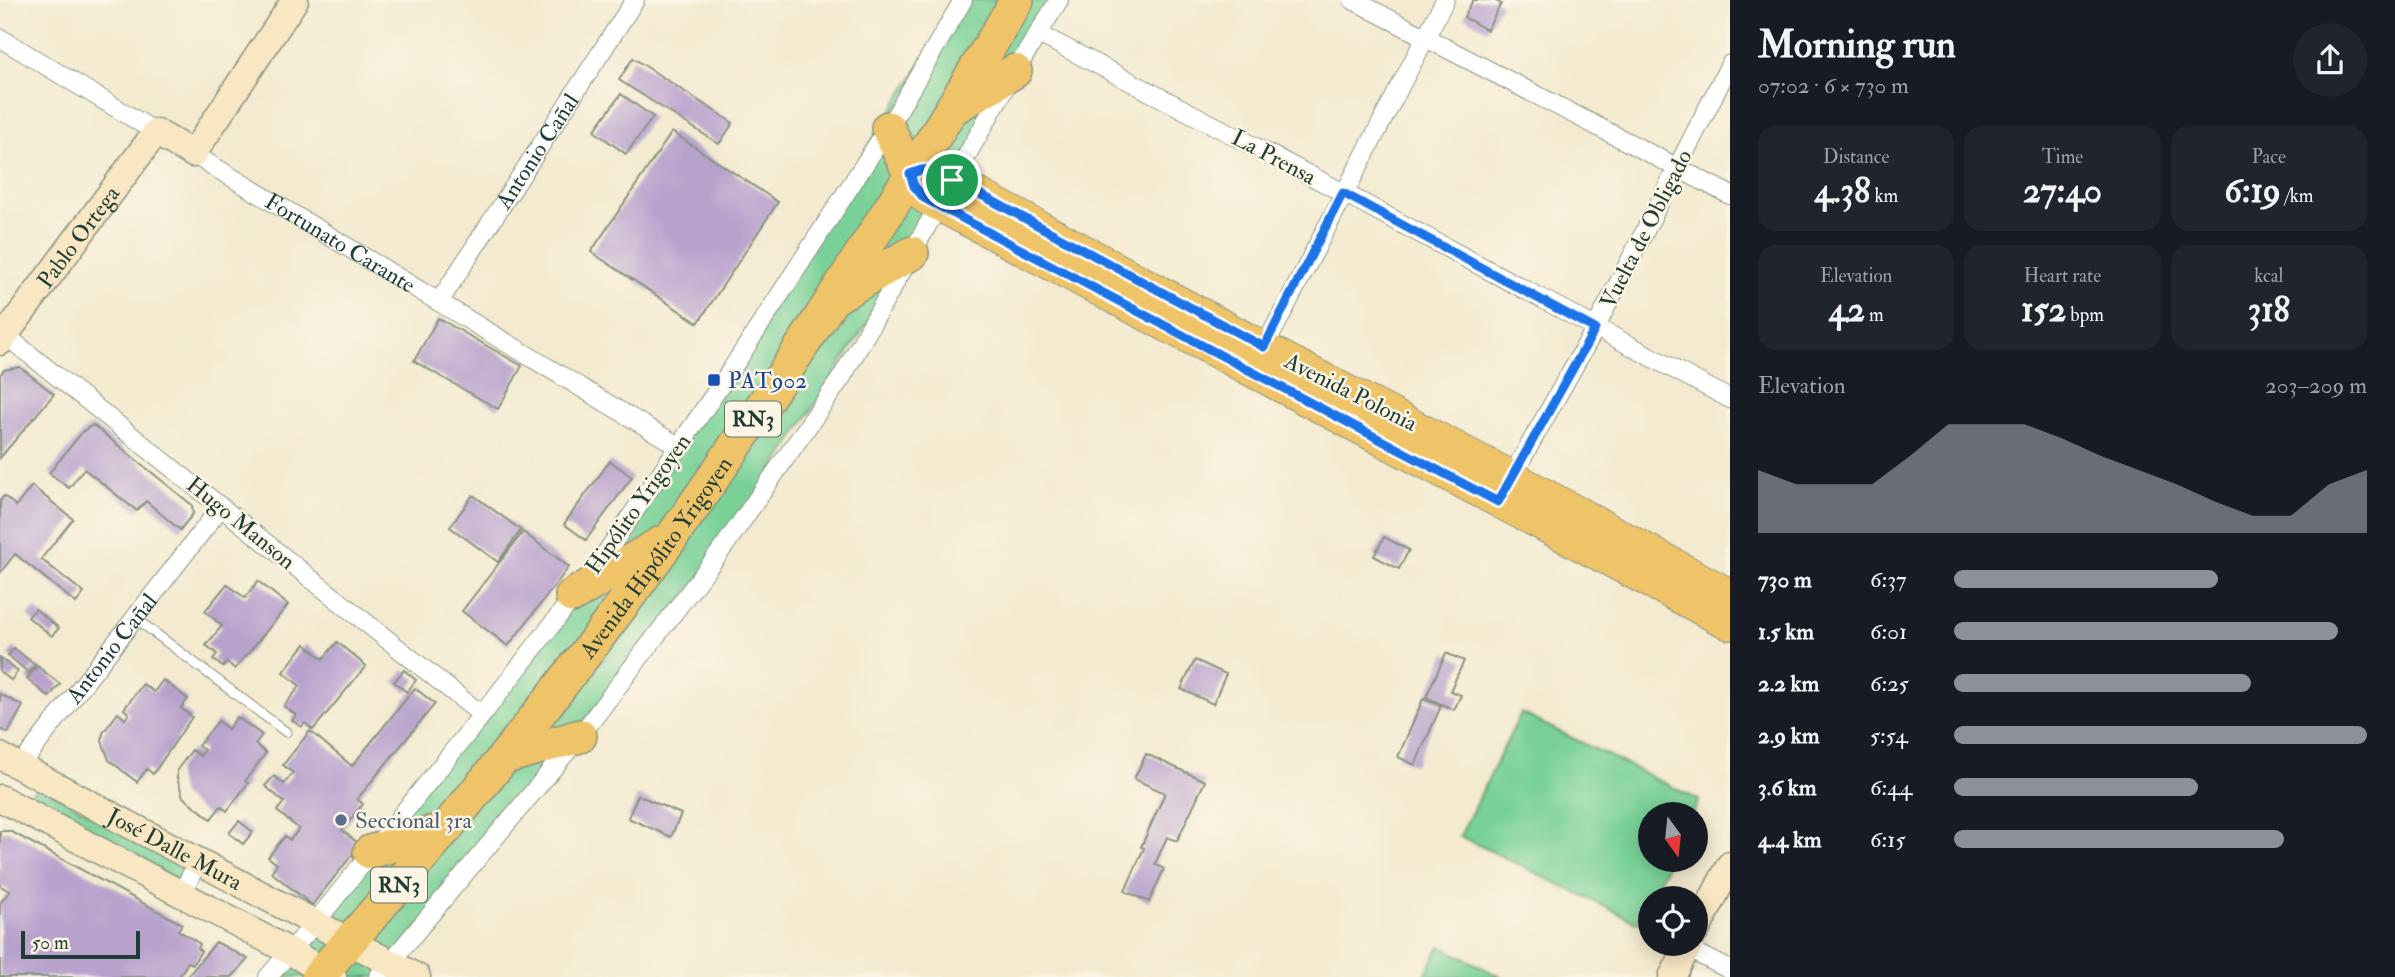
<!DOCTYPE html>
<html lang="en">
<head>
<meta charset="utf-8">
<style>
  :root { --surface:#171b24; --page:#20242c; --text:#f1f3f6; --muted:#9ea1a6; --accent:#8c9099 }
  body { margin:0; font-family:"IM FELL Double Pica",serif; background:var(--page); color:var(--text); height:100vh; display:flex; flex-direction:column; font-size:26px; white-space:nowrap }
  * { box-sizing:border-box; margin:0 }
  p { font-size:23px; color:var(--muted) }
  .icon { flex:none; width:38px; height:38px; fill:none; stroke:currentColor; stroke-width:2; stroke-linecap:round; stroke-linejoin:round }
  .map { position:relative; flex:1; overflow:hidden }
  .drawer { display:flex; flex-direction:column; background:var(--surface); width:665px }
  .drawer>* { flex:none }
  .needle { width:46px; rotate:165deg }
  .fabs { position:absolute; left:1638px; top:802px; display:grid; gap:14px }
  .fabs a { display:grid; place-items:center; width:70px; height:70px; border-radius:50%; background:var(--surface); box-shadow:0 4px 18px #0003; font-size:35px }
  .scale { position:absolute; left:21px; bottom:18px; width:119px; box-sizing:border-box; padding-left:7px; border:4px solid #1f3d34; border-top:0; font-size:19px; line-height:24px; white-space:nowrap; color:#1f3d34; -webkit-text-stroke:5px #fcf5e5; paint-order:stroke }
  .pin { position:absolute; display:grid; place-items:center; width:60px; height:60px; color:#fff; margin:-30px; border:4px solid #fff; border-radius:50%; box-shadow:0 2px 7px #0007 }
  .round { display:grid; place-items:center; flex:none; width:74px; height:74px; border-radius:37px; background:var(--page) }
  .headline { display:flex; align-items:center; justify-content:space-between; height:119px; padding:0 28px }
  h1 { font-size:38px; font-weight:800; line-height:52px }
  .figures { display:grid; grid-template-columns:repeat(3,1fr); gap:10px; height:119px; padding:7px 28px }
  .figures div { display:grid; align-content:center; border-radius:18px; background:var(--page); text-align:center }
  .figures b { font-size:35px; font-weight:800 }
  .figures small { font-size:19px; font-weight:400 }
  .figures p { font-size:19px }
  .chart { height:196px; padding:14px 28px }
  .chart p { display:flex; justify-content:space-between }
  .chart svg { width:100%; height:126px; margin-top:7px; fill:var(--accent); opacity:.7 }
  ul { padding:0 28px; list-style:none; font-size:23px }
  li { display:grid; grid-template-columns:112px 84px 1fr; align-items:center; height:52px }
  li i { height:18px; border-radius:9px; background:var(--accent) }
  main { display:flex; flex:1; min-height:0 }
  .map>svg:first-child { display:block }
  .green { fill:#79d197; stroke:#4c8766; stroke-width:2 }
  .building { fill:#b8a2cd }
  .lines { fill:none; stroke-linecap:round; stroke-linejoin:round }
  .lane-casing { stroke:#899482; stroke-width:11 }
  .street-casing { stroke:#899482; stroke-width:20 }
  .secondary-casing { stroke:#899482; stroke-width:29 }
  .primary-casing { stroke:#899482; stroke-width:32 }
  .highway-casing { stroke:#899482; stroke-width:36 }
  .lane { stroke:#fff; stroke-width:9 }
  .street { stroke:#fff; stroke-width:18 }
  .secondary { stroke:#f9e7c3; stroke-width:26 }
  .primary { stroke:#efc469; stroke-width:30 }
  .highway { stroke:#efc469; stroke-width:33 }
  .route-casing { stroke:#fff; stroke-width:14 }
  .route { stroke:#1a73e8; stroke-width:9 }
  .transit-dot { fill:#1a4fb4; stroke:#fcf5e5; stroke-width:2.5 }
  .service-dot { fill:#5c6f8a; stroke:#fcf5e5; stroke-width:2.5 }
  .labels { text-anchor:middle; dominant-baseline:central; stroke-width:5; stroke-linejoin:round; paint-order:stroke }
  .shield { fill:#fcf5e5; stroke:#617469; stroke-width:2 }
  .shield-label { font-size:21px; font-weight:bold; fill:#1f3d34 }
  .street-label { font-size:23px; fill:#1f3d34; stroke:#fcf5e5 }
  .transit-label { font-size:23px; fill:#164399; stroke:#fcf5e5; text-anchor:start }
  .service-label { font-size:23px; fill:#4e5e75; stroke:#fcf5e5; text-anchor:start }
</style>
</head>
<body>
<main>
<div class="map">
<svg width="1730" height="977" viewBox="0 0 1730 977">
  <rect width="100%" height="100%" fill="#fcf5e5"/>
  <filter id="ink" filterUnits="userSpaceOnUse"><feTurbulence type="fractalNoise" baseFrequency=".0143" numOctaves="2"/><feDisplacementMap in="SourceGraphic" scale="14" xChannelSelector="R" yChannelSelector="G"/><feConvolveMatrix kernelMatrix="1 2 1 2 8 2 1 2 1" color-interpolation-filters="sRGB"/></filter>
  <filter id="wash" filterUnits="userSpaceOnUse"><feTurbulence type="fractalNoise" baseFrequency=".00686" numOctaves="4" result="noise"/><feDisplacementMap in="SourceGraphic" scale="28" xChannelSelector="R" yChannelSelector="G"/><feGaussianBlur stdDeviation="1.57" result="paint"/><feColorMatrix in="noise" values="0 0 0 0 0 0 0 0 0 0 0 0 0 0 0 0 0 1.4 0 .05"/><feComposite in="paint" operator="in"/></filter>
  <g filter="url(#wash)">
    <rect width="100%" height="100%" fill="#f3eacf"/>
    <path class="green" d="M963,0H1059L953,179L1264,347L938,206L912,253L723,548L390,963L417,977H268L595,569Z
      M1521,713L1699,800L1693,814H1650V859H1670L1638,923L1460,836Z
      M41,787L183,864L184,875L177,879L32,805L29,794Z
      M1440,946L1501,977H1424Z"/>
    <g id="blocks">
      <path class="building" d="M1473,0H1494L1501,4L1487,30L1464,17Z
        M633,58L733,123L719,144L619,80Z
        M621,94L653,117L626,154L594,131Z
        M672,132L778,202L698,323L591,252Z
        M438,318L522,366L498,409L414,361Z
        M20,367L54,394L0,458V375L4,370Z
        M93,425L192,505L193,514L180,530L146,501L137,511L84,469L69,488L49,473L83,431Z
        M610,461L632,477L586,540L564,524Z
        M32,486L73,519L41,559L84,593L76,603L15,554L0,573V501L4,496L16,506Z
        M473,495L521,530L498,562L450,527Z
        M523,532L569,567L508,646L462,611Z
        M1384,537L1409,550L1399,569L1374,556Z
        M258,581L288,605L235,669L227,662L223,667L213,659L217,654L206,645L222,626L205,611L227,584L245,598Z
        M35,609L59,628L52,636L28,617Z
        M337,642L366,666L313,730L305,723L301,727L292,720L296,715L284,706L300,686L283,672L305,644L323,659Z
        M14,648L35,665L29,673L8,655Z
        M1446,653L1464,661L1450,691L1461,695L1454,710L1426,697Z
        M0,658L18,671L11,680L0,672Z
        M1195,660L1226,674L1213,704L1181,689Z
        M37,666L60,684L49,697L27,679Z
        M404,670L416,680L407,692L394,682Z
        M163,680L188,699L181,708L192,717L153,774L147,769L137,782L109,760L102,741L103,733L118,713L125,719L129,714L124,709L143,684L154,692Z
        M415,688L435,704L357,799L363,804L342,830L360,845L312,905L271,872L277,864L268,857L285,836L290,840L299,829L277,811L284,802L265,786L274,776L284,784L293,773L283,765L310,731L352,766Z
        M0,694L23,706L8,733L0,729Z
        M1423,699L1441,706L1415,765L1398,757Z
        M237,717L262,735L255,744L266,753L245,781L248,783L227,811L221,806L211,819L183,797L177,778V770L192,750L200,756L204,750L198,746L218,721L228,729Z
        M1146,754L1205,781L1177,841L1167,837L1155,864L1164,869L1149,902L1125,891L1144,848L1141,847L1165,793L1134,779Z
        M638,795L681,814L671,837L628,818Z
        M239,821L253,832L243,844L229,833Z
        M0,831H10L182,924L178,930L200,944L198,949L201,951L193,964L188,962L179,977H0V903L10,891L0,886Z
        M216,942L248,959L232,977H187Z"/>
    </g>
  </g>
  <g filter="url(#ink)">
    <use href="#blocks" fill-opacity="0" stroke="#899482" stroke-width="2"/>
    <g class="lines">
      <g class="lane-casing">
        <path id="lane" d="M135,618L286,732"/>
      </g>
      <g class="street-casing">
        <g id="street">
          <path d="M1353,0L1730,195"/>
          <path d="M1039,34L1359,201L1730,399"/>
          <path d="M0,38L156,132"/>
          <path id="s1" d="M193,154L678,446"/>
          <path id="s2" d="M439,302L635,0"/>
          <path d="M0,331L482,715"/>
          <path d="M1261,354L1445,0"/>
          <path d="M1508,483L1595,329L1730,64"/>
          <path id="s3" d="M20,766L221,507"/>
          <path d="M181,894L198,862"/>
          <path d="M1687,948L1730,970"/>
          <path d="M268,977L314,924L482,715L595,569L731,370L888,128L963,0"/>
          <path d="M378,977L580,736L723,548L842,377L1007,84L1059,0"/>
        </g>
      </g>
      <g class="secondary-casing">
        <g id="secondary">
          <path id="s4" d="M0,342L156,132L193,154L295,0"/>
          <path id="s5" d="M0,756L417,977"/>
          <path d="M0,798L291,952L333,977"/>
          <path d="M1696,931L1730,865"/>
          <path d="M1672,977L1690,943"/>
        </g>
      </g>
      <g class="primary-casing">
        <path id="primary" d="M1730,594L1512,476L1264,347L939,172L928,169L910,174L914,186L924,198L1730,625"/>
      </g>
      <g class="highway-casing">
        <g id="highway">
          <path d="M957,106L1015,71"/>
          <path d="M888,128L910,174"/>
          <path d="M834,298L912,253"/>
          <path d="M572,596L661,543"/>
          <path d="M506,757L580,736"/>
          <path d="M370,852L447,828"/>
          <path id="s6" d="M318,977C444,835 564,688 674,534C796,362 909,182 1017,0"/>
        </g>
      </g>
      <use href="#lane" class="lane"/>
      <use href="#street" class="street"/>
      <use href="#secondary" class="secondary"/>
      <use href="#primary" class="primary"/>
      <use href="#highway" class="highway"/>
    </g>
  </g>
  <g class="lines" filter="url(#ink)">
    <g class="route-casing">
      <path id="route" d="M933,169L1264,347L1343,193L1595,329L1498,502L924,198L914,186L910,174L921,170Z"/>
    </g>
    <use href="#route" class="route"/>
  </g>
  <rect class="transit-dot" x="707" y="373" width="14" height="14" rx="3.5"/>
  <circle class="service-dot" cx="341" cy="820" r="7"/>
  <g class="labels">
    <g class="shield">
      <rect x="725" y="401.5" width="56" height="35" rx="5"/>
      <rect x="371" y="867.5" width="56" height="35" rx="5"/>
    </g>
    <g class="shield-label">
      <text x="753" y="419">RN3</text>
      <text x="399" y="885">RN3</text>
    </g>
    <g class="street-label">
      <text stroke="none"><textPath href="#s2" startOffset="180">Antonio Cañal</textPath></text>
      <text transform="translate(1274 157) rotate(28)">La Prensa</text>
      <text transform="translate(1646 229) rotate(-63)">Vuelta de Obligado</text>
      <text stroke="none"><textPath href="#s4" startOffset="131">Pablo Ortega</textPath></text>
      <text stroke="none"><textPath href="#s1" startOffset="172">Fortunato Carante</textPath></text>
      <text transform="translate(1351 392) rotate(27)">Avenida Polonia</text>
      <text transform="translate(638 504) rotate(-55)">Hipólito Yrigoyen</text>
      <text transform="translate(241 523) rotate(39)">Hugo Manson</text>
      <text stroke="none"><textPath href="#s6" startOffset="539">Avenida Hipólito Yrigoyen</textPath></text>
      <text stroke="none"><textPath href="#s3" startOffset="149">Antonio Cañal</textPath></text>
      <text stroke="none"><textPath href="#s5" startOffset="198">José Dalle Mura</textPath></text>
    </g>
    <g class="transit-label">
      <text x="728" y="380">PAT902</text>
    </g>
    <g class="service-label">
      <text x="355" y="820">Seccional 3ra</text>
    </g>
  </g>
</svg>
<div class="fabs">
<a><svg class="needle" viewBox="-14 -14 28 28"><path d="M0-13l5 13h-10z" fill="#e53935"/><path d="M0 13l5-13h-10z" fill="#9ea1a6"/></svg></a>
<a><svg class="icon" aria-label="locate" viewBox="0 0 24 24"><circle cx="12" cy="12" r="6"/><path d="M12 2v4M12 18v4M2 12h4M18 12h4"/></svg></a>
</div>
<div class="scale">50 m</div>
<div class="pin" style="left:952px;top:180px;background:#1e9e55"><svg class="icon" aria-label="arrive" viewBox="0 0 24 24"><path d="M6 21V4h12l-3 4 3 4H6"/></svg></div>
</div>
<section class="drawer">
<div class="headline"><div><h1>Morning run</h1><p>07:02 · 6 × 730 m</p></div><a class="round"><svg class="icon" aria-label="share" viewBox="0 0 24 24"><path d="M12 15V3M7 8l5-5 5 5M5 13v7h14v-7"/></svg></a></div>
<div class="figures">
<div><p>Distance</p><b>4.38<small> km</small></b></div>
<div><p>Time</p><b>27:40</b></div>
<div><p>Pace</p><b>6:19<small> /km</small></b></div>
</div>
<div class="figures">
<div><p>Elevation</p><b>42<small> m</small></b></div>
<div><p>Heart rate</p><b>152<small> bpm</small></b></div>
<div><p>kcal</p><b>318</b></div>
</div>
<div class="chart"><p><span>Elevation</span>203–209 m</p>
<svg viewBox="0 0 160 44" preserveAspectRatio="none"><path d="M0 44V22L10 27L20 27L30 27L40 17L50 6L60 6L70 6L80 11L90 17L100 22L110 27L120 33L130 38L140 38L150 27L160 22V44z"/></svg>
</div>
<ul>
<li><b>730 m</b>6:37<i style="width:64%"></i></li>
<li><b>1.5 km</b>6:01<i style="width:93%"></i></li>
<li><b>2.2 km</b>6:25<i style="width:72%"></i></li>
<li><b>2.9 km</b>5:54<i style="width:100%"></i></li>
<li><b>3.6 km</b>6:44<i style="width:59%"></i></li>
<li><b>4.4 km</b>6:15<i style="width:80%"></i></li>
</ul>
</section>
</main>
</body>
</html>
